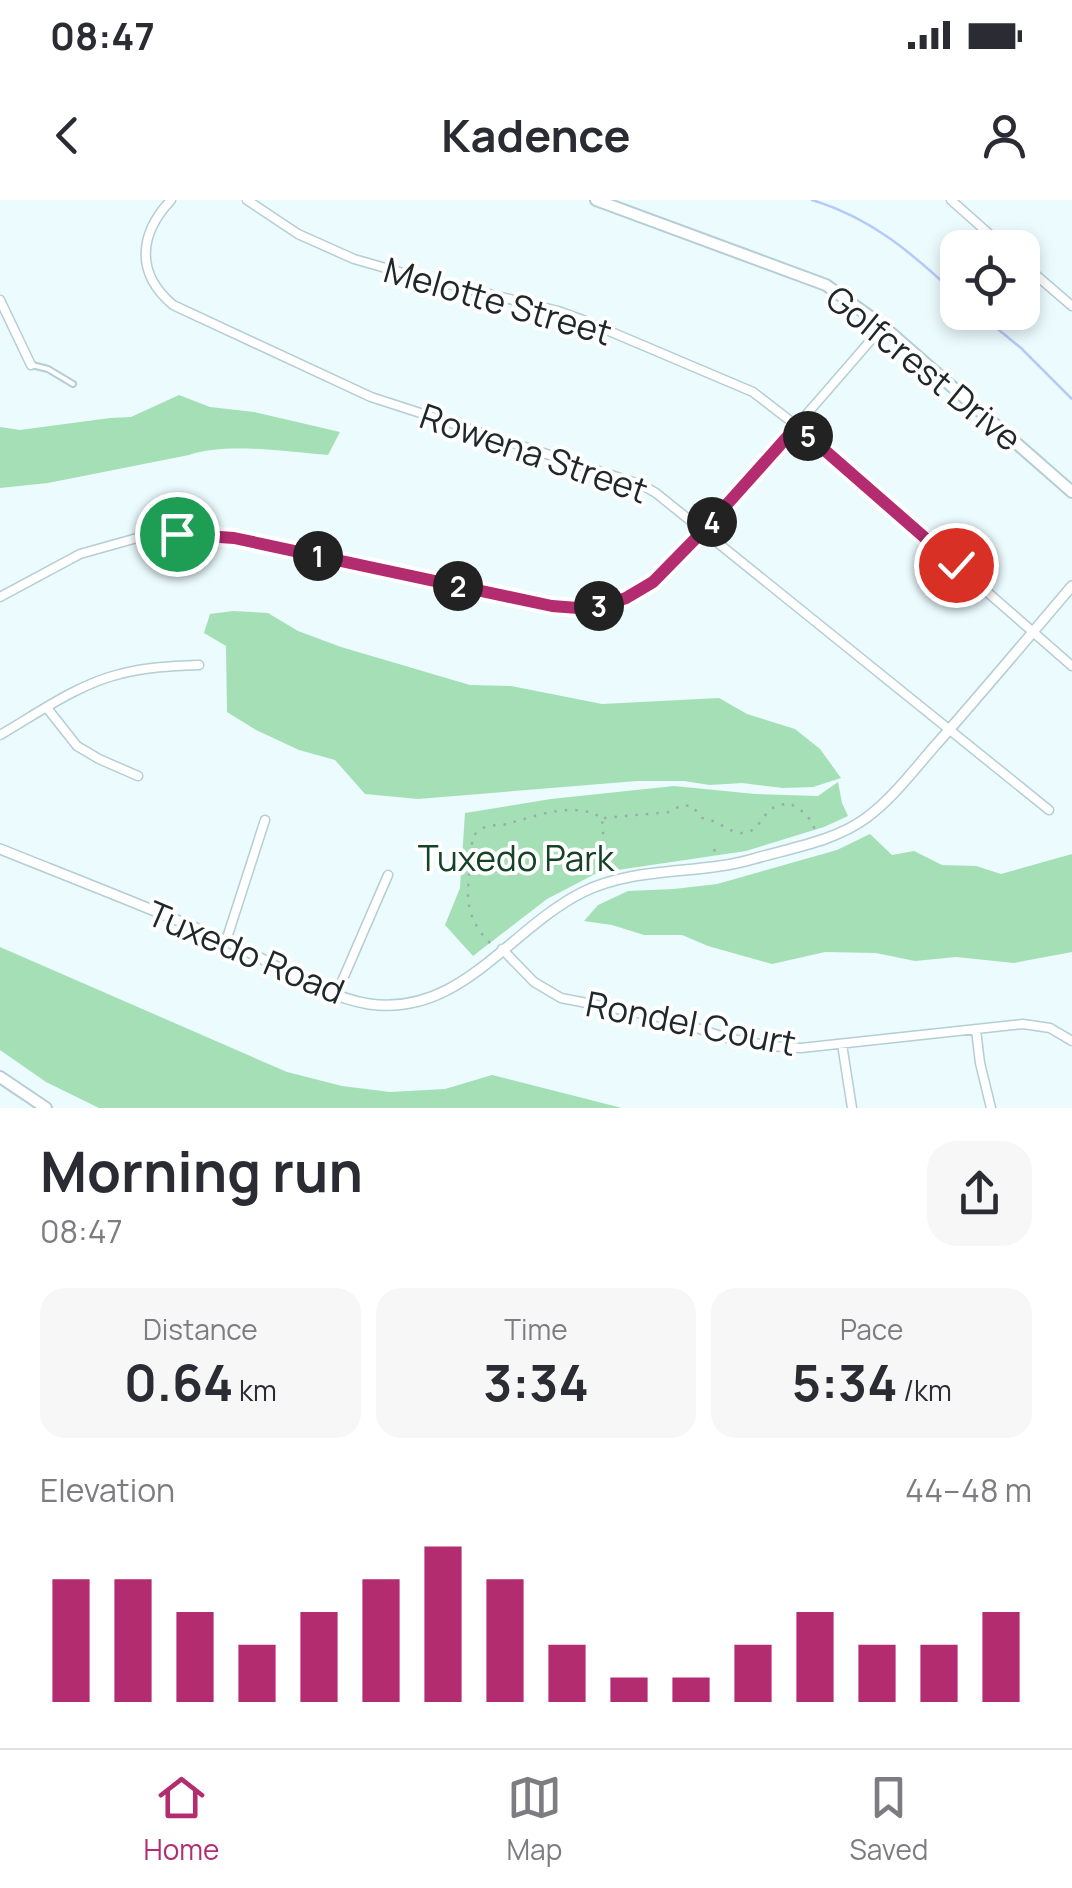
<!DOCTYPE html>
<html lang="en">
<head>
<meta charset="utf-8">
<style>
  :root { --surface:#fff; --page:#f7f7f7; --text:#2b2b33; --muted:#7c7c81; --line:#e1e1e2; --accent:#b32c6f }
  body { margin:0; font-family:Manrope,sans-serif; background:var(--page); color:var(--text); height:100vh; display:flex; flex-direction:column; font-size:38px; white-space:nowrap }
  * { box-sizing:border-box; margin:0 }
  p { font-size:32px; color:var(--muted) }
  .icon { flex:none; width:55px; height:55px; fill:none; stroke:currentColor; stroke-width:2; stroke-linecap:round; stroke-linejoin:round }
  .map { position:relative; height:908px; overflow:hidden }
  .sheet { display:flex; flex-direction:column; background:var(--surface); flex:1 }
  .sheet>* { flex:none }
  .buttons { position:absolute; left:940px; top:30px; display:grid; gap:20px }
  .buttons a { display:grid; place-items:center; width:100px; height:100px; border-radius:20px; background:var(--surface); box-shadow:0 5px 15px #0003; font-size:50px }
  .pin { position:absolute; display:grid; place-items:center; width:85px; height:85px; color:#fff; margin:-42px; border:5px solid #fff; border-radius:50%; box-shadow:0 2px 10px #0007 }
  .km { position:absolute; width:50px; height:50px; margin:-25px; border-radius:50%; background:#222; color:#fff; font-size:28px; line-height:50px; text-align:center }
  .round { display:grid; place-items:center; flex:none; width:105px; height:105px; border-radius:30px; background:var(--page) }
  .summary { display:flex; align-items:center; justify-content:space-between; height:170px; padding:0 40px }
  h1 { font-size:55px; font-weight:700; line-height:75px }
  .stats { display:grid; grid-template-columns:repeat(3,1fr); gap:15px; height:170px; padding:10px 40px }
  .stats div { display:grid; align-content:center; border-radius:25px; background:var(--page); text-align:center }
  .stats b { font-size:50px; font-weight:700 }
  .stats small { font-size:28px; font-weight:400 }
  .stats p { font-size:28px }
  .chart { height:280px; padding:20px 40px }
  .chart p { display:flex; justify-content:space-between }
  .chart svg { width:100%; height:180px; margin-top:10px; stroke:var(--accent); stroke-width:6 }
  .status { display:flex; justify-content:space-between; align-items:center; height:70px; padding:0 50px; background:var(--surface); direction:ltr }
  .status svg { height:28px; fill:currentColor }
  header { display:flex; justify-content:space-between; align-items:center; height:130px; padding:0 40px; background:var(--surface); font-size:45px; font-weight:700 }
  .dock { display:flex; justify-content:space-around; align-items:center; height:140px; border-top:2px solid var(--line); background:var(--surface); font-size:28px; color:var(--muted) }
  .dock a { display:grid; justify-items:center; gap:5px }
  .dock .selected { color:var(--accent) }
  .map>svg:first-child { display:block }
  .green { fill:#a5dfb6 }
  .lines { fill:none; stroke-linecap:round; stroke-linejoin:round }
  .stream { stroke:#b7c9f9; stroke-width:2.5 }
  .service-casing { stroke:#b4ced3; stroke-width:8 }
  .minor-casing { stroke:#b4ced3; stroke-width:11 }
  .tertiary-casing { stroke:#b4ced3; stroke-width:12 }
  .secondary-casing { stroke:#b4ced3; stroke-width:14 }
  .path { stroke:#9caaac; stroke-width:2.5; stroke-dasharray:2.5 8; stroke-linecap:butt }
  .service { stroke:#fff; stroke-width:4 }
  .minor { stroke:#fff; stroke-width:8 }
  .tertiary { stroke:#fff; stroke-width:9 }
  .secondary { stroke:#fff; stroke-width:10 }
  .route-casing { stroke:#fff; stroke-width:20 }
  .route { stroke:#b32c6f; stroke-width:12 }
  .labels { text-anchor:middle; dominant-baseline:central; stroke-width:8; stroke-linejoin:round; paint-order:stroke }
  .street-label { font-size:35px; fill:#1e2729; stroke:#fff }
  .park-label { font-size:35px; fill:#144327; stroke:#fff }
</style>
</head>
<body>
<div class="status"><b>08:47</b><svg viewBox="0 0 49 12"><path d="M0 12V9h3v3zM5 12V6h3v6zM10 12V3h3v9zM15 12V0h3v12zM26 1h20v11H26zM47 4h2v5h-2z"/></svg></div>
<header><svg class="icon" aria-label="back" viewBox="0 0 24 24"><path d="M15 5l-7 7 7 7"/></svg>Kadence<svg class="icon" aria-label="person" viewBox="0 0 24 24"><circle cx="12" cy="8" r="4"/><path d="M4 21q1-7 8-7t8 7"/></svg></header>
<div class="map">
<svg width="1072" height="908" viewBox="0 0 1072 908">
  <rect width="100%" height="100%" fill="#ebfbfe"/>
  <path class="green" d="M179,195L210,207L254,212L340,232L328,255C288,252 226,242 189,255L48,283L0,288V227L20,230L110,218L131,217Z
    M233,411L268,413L298,431L341,447L470,485L511,486L602,504L719,498L747,514L795,529L820,549L841,578L813,587L783,588L742,583L710,585L684,581H637L418,599L365,594L335,560L299,550L256,530L227,512L226,446L204,433L210,414Z
    M838,582L842,603L848,616L824,627L746,651L597,673L547,699L473,756L445,725L460,688L465,613L551,599L674,586L755,594L818,596Z
    M870,634L892,655L914,651L942,665L976,666L1001,674L1072,654V752L1014,763L956,757L915,761L876,753L825,752L772,764L708,746L682,735H644L612,725L584,721L598,705L628,691L674,689L717,684L837,650Z
    M0,747L287,872L342,886L390,892L445,889L492,875L622,908H99L46,882L0,850Z"/>
  <g class="lines">
    <path class="stream" d="M812,0C872,18 913,54 958,96
      M977,112L1021,148L1072,199"/>
    <g class="service-casing">
      <path id="service" d="M32,165L48,169L73,184"/>
    </g>
    <g class="minor-casing">
      <path id="minor" d="M171,0C139,34 135,73 173,105L371,197L642,285L656,293L1049,610
        M247,0L298,34L354,59L403,73L558,111L583,120L753,192L797,226L1072,466
        M951,0L1005,48
        M1022,63L1072,106
        M0,100L31,165
        M0,397L80,354L137,338L177,334L234,338L552,406C577,408 603,409 627,398C670,376 700,334 732,299C783,242 833,184 883,126
        M47,508L77,546L99,559L138,576
        M0,535C38,513 78,484 120,474C146,467 173,466 199,465
        M226,741L265,620
        M502,749L534,782L561,798L669,819L727,838L770,846L801,848L1023,824L1050,828L1072,841
        M336,795L388,675
        M976,830L980,863L991,908
        M842,844L852,908"/>
    </g>
    <g class="tertiary-casing">
      <path id="tertiary" d="M0,649C75,679 150,708 224,740C270,760 319,796 369,804C461,817 509,729 583,692C636,666 698,675 753,659C791,648 835,641 866,618C892,599 913,571 934,547C981,494 1026,440 1072,386"/>
    </g>
    <g class="secondary-casing">
      <path id="secondary" d="M596,0L826,85L883,126L1072,292
        M0,877L46,908"/>
    </g>
    <path class="path" d="M604,618L669,612L682,605L692,606L702,618C716,619 728,632 741,633C758,634 762,614 773,608C777,605 783,605 789,603C802,610 810,616 815,630
      M714,649L716,655
      M490,743C461,714 467,688 473,650C471,642 471,636 480,630C489,623 500,627 510,623C539,615 575,601 602,618L606,673"/>
    <use href="#service" class="service"/>
    <use href="#minor" class="minor"/>
    <use href="#tertiary" class="tertiary"/>
    <use href="#secondary" class="secondary"/>
  </g>
  <g class="lines">
    <g class="route-casing">
      <path id="route" d="M177,334L234,338L552,406L578,408L609,404L626,398L653,382L704,330L797,226L956,365"/>
    </g>
    <use href="#route" class="route"/>
  </g>
  <g class="labels">
    <g class="street-label">
      <text transform="translate(498 101) rotate(16)">Melotte Street</text>
      <text transform="translate(924 168) rotate(39)">Golfcrest Drive</text>
      <text transform="translate(534 253) rotate(19)">Rowena Street</text>
      <text transform="translate(246 752) rotate(23)">Tuxedo Road</text>
      <text transform="translate(691 823) rotate(11)">Rondel Court</text>
    </g>
    <g class="park-label">
      <text x="516" y="658">Tuxedo Park</text>
    </g>
  </g>
</svg>
<div class="buttons">
<a><svg class="icon" aria-label="locate" viewBox="0 0 24 24"><circle cx="12" cy="12" r="6"/><path d="M12 2v4M12 18v4M2 12h4M18 12h4"/></svg></a>
</div>
<div class="pin" style="left:177px;top:334px;background:#1e9e55"><svg class="icon" aria-label="arrive" viewBox="0 0 24 24"><path d="M6 21V4h12l-3 4 3 4H6"/></svg></div>
<div class="pin" style="left:956px;top:365px;background:#d93025"><svg class="icon" aria-label="check" viewBox="0 0 24 24"><path d="M5 12l5 5 9-10"/></svg></div>
<b class="km" style="left:318px;top:356px">1</b>
<b class="km" style="left:458px;top:386px">2</b>
<b class="km" style="left:599px;top:406px">3</b>
<b class="km" style="left:712px;top:322px">4</b>
<b class="km" style="left:808px;top:236px">5</b>
</div>
<section class="sheet">
<div class="summary"><div><h1>Morning run</h1><p>08:47</p></div><a class="round"><svg class="icon" aria-label="share" viewBox="0 0 24 24"><path d="M12 15V3M7 8l5-5 5 5M5 13v7h14v-7"/></svg></a></div>
<div class="stats">
<div><p>Distance</p><b>0.64<small> km</small></b></div>
<div><p>Time</p><b>3:34</b></div>
<div><p>Pace</p><b>5:34<small> /km</small></b></div>
</div>
<div class="chart"><p><span>Elevation</span>44–48 m</p>
<svg viewBox="0 0 160 44" preserveAspectRatio="none"><path d="M5 44V14M15 44V14M25 44V22M35 44V30M45 44V22M55 44V14M65 44V6M75 44V14M85 44V30M95 44V38M105 44V38M115 44V30M125 44V22M135 44V30M145 44V30M155 44V22"/></svg>
</div>
</section>
<nav class="dock">
<a class="selected"><svg class="icon" aria-label="home" viewBox="0 0 24 24"><path d="M3 11l9-7 9 7M6 9v11h12V9"/></svg>Home</a>
<a><svg class="icon" aria-label="map" viewBox="0 0 24 24"><path d="M3 6l6-2 6 2 6-2v14l-6 2-6-2-6 2zM9 4v14M15 6v14"/></svg>Map</a>
<a><svg class="icon" aria-label="saved" viewBox="0 0 24 24"><path d="M7 4h10v16l-5-4-5 4z"/></svg>Saved</a>
</nav>
</body>
</html>
